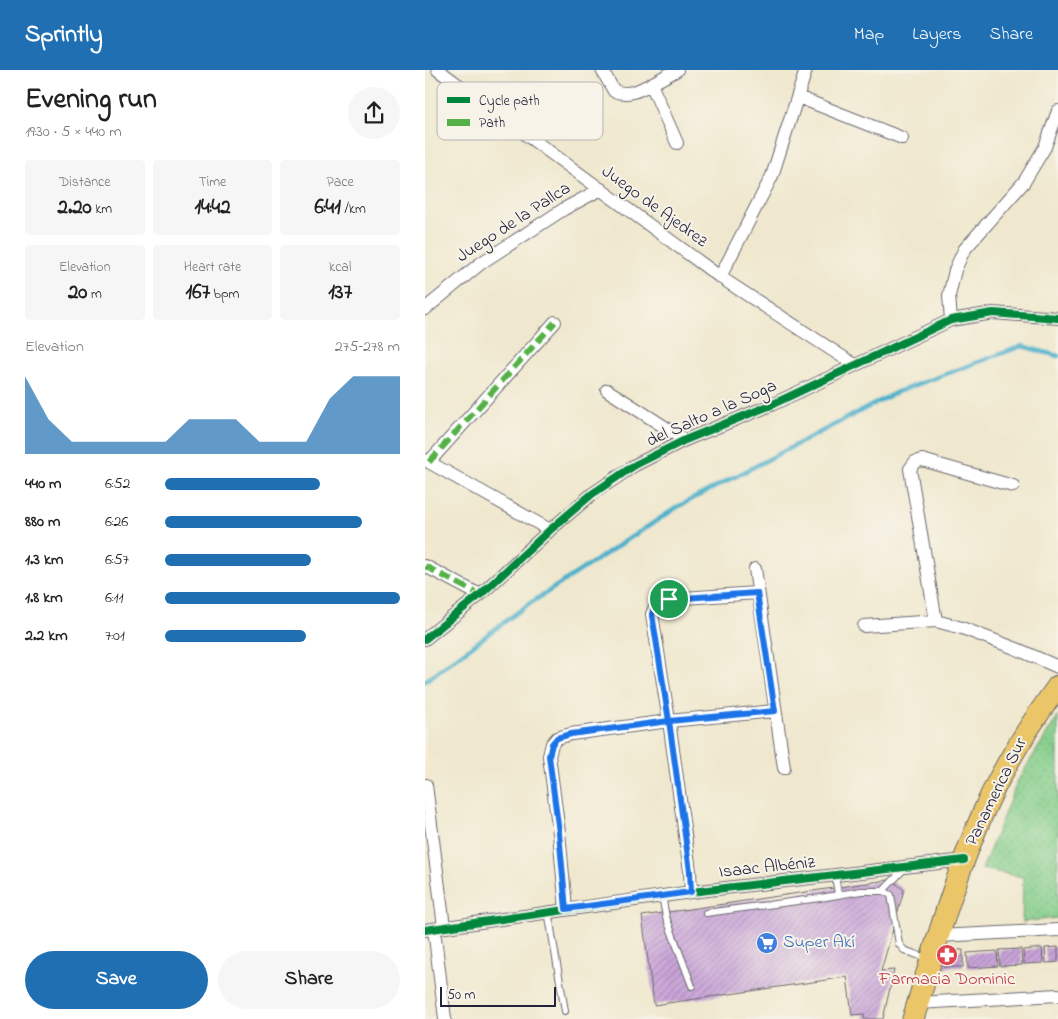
<!DOCTYPE html>
<html lang="en">
<head>
<meta charset="utf-8">
<style>
  :root { --surface:#fff; --page:#f6f6f6; --text:#222; --muted:#767676; --accent:#1f6fb2 }
  body { margin:0; font-family:"Indie Flower",sans-serif; background:var(--page); color:var(--text); height:100vh; display:flex; flex-direction:column; font-size:19px; white-space:nowrap }
  * { box-sizing:border-box; margin:0 }
  p { font-size:16px; color:var(--muted) }
  .icon { flex:none; width:28px; height:28px; fill:none; stroke:currentColor; stroke-width:2; stroke-linecap:round; stroke-linejoin:round }
  .map { position:relative; flex:1; overflow:hidden }
  .drawer { display:flex; flex-direction:column; background:var(--surface); width:425px }
  .drawer>* { flex:none }
  .scale { position:absolute; left:15px; bottom:12px; width:116px; box-sizing:border-box; padding-left:5px; border:2px solid #22223b; border-top:0; font-size:14px; line-height:18px; white-space:nowrap; color:#22223b; -webkit-text-stroke:4px #f7f3e8; paint-order:stroke }
  .pin { position:absolute; display:grid; place-items:center; width:42px; height:42px; color:#fff; margin:-21px; border:2px solid #fff; border-radius:50%; box-shadow:0 1px 5px #0007 }
  .round { display:grid; place-items:center; flex:none; width:52px; height:52px; border-radius:26px; background:var(--page) }
  .head { display:flex; align-items:center; justify-content:space-between; height:85px; padding:0 25px }
  h1 { font-size:28px; font-weight:700; line-height:38px }
  .stats { display:grid; grid-template-columns:repeat(3,1fr); gap:8px; height:85px; padding:5px 25px }
  .stats div { display:grid; align-content:center; border-radius:5px; background:var(--page); text-align:center }
  .stats b { font-size:21px; font-weight:700 }
  .stats small { font-size:14px; font-weight:400 }
  .stats p { font-size:14px }
  .chart { height:140px; padding:10px 25px }
  .chart p { display:flex; justify-content:space-between }
  .chart svg { width:100%; height:90px; margin-top:5px; fill:var(--accent); opacity:.7 }
  .action { display:flex; gap:10px; margin-top:auto; padding:10px 25px }
  .action a { flex:1; height:58px; border-radius:30px; background:var(--accent); color:#fff; font-size:20px; font-weight:700; line-height:58px; text-align:center }
  .action a+a { background:var(--page); color:var(--text) }
  ul { padding:0 25px; list-style:none; font-size:16px }
  li { display:grid; grid-template-columns:80px 60px 1fr; align-items:center; height:38px }
  li i { height:12px; border-radius:6px; background:var(--accent) }
  header { display:flex; align-items:center; gap:30px; box-sizing:border-box; height:70px; padding:0 25px; background:var(--accent); color:#fff }
  header strong { font-size:24px }
  nav { display:flex; gap:28px; margin-inline-start:auto; font-size:18px }
  main { display:flex; flex:1; min-height:0 }
  .map>svg:first-child { display:block }
  .grass { fill:url(#grass-dots); stroke:#547863 }
  .lines { fill:none; stroke-linecap:round; stroke-linejoin:round }
  .stream { stroke:#4cb1cb; stroke-width:4.5 }
  .building { fill:url(#building-hatch) }
  .service-casing { stroke:#6a676e; stroke-width:8 }
  .minor-casing { stroke:#6a676e; stroke-width:14 }
  .trunk-casing { stroke:#6a676e; stroke-width:23 }
  .service { stroke:#fff; stroke-width:6 }
  .minor { stroke:#fff; stroke-width:12 }
  .trunk { stroke:#ebc669; stroke-width:21 }
  .quiet { stroke:#55b146; stroke-width:6; stroke-dasharray:12 6; stroke-linecap:butt }
  .cycleway-casing { stroke:#f7f3e8; stroke-width:11 }
  .cycleway { stroke:#00873e; stroke-width:8 }
  .route-casing { stroke:#fff; stroke-width:10 }
  .route { stroke:#1a73e8; stroke-width:6 }
  .labels { text-anchor:middle; dominant-baseline:central; stroke-width:4; stroke-linejoin:round; paint-order:stroke }
  .street-label { font-size:18px; fill:#22223b; stroke:#f7f3e8 }
  .shop-label { font-size:18px; fill:#366cbe; stroke:#f7f3e8; text-anchor:start }
  .health-label { font-size:18px; fill:#be3a42; stroke:#f7f3e8 }
  .key { fill:#f7f3e8; stroke:#b7b4b4; stroke-width:1 }
  .key-label { font-size:14px; fill:#22223b }
</style>
</head>
<body>
<header>
<strong>Sprintly</strong>
<nav><a>Map</a><a>Layers</a><a>Share</a></nav>
</header>
<main>
<section class="drawer">
<div class="head"><div><h1>Evening run</h1><p>19:30 · 5 × 440 m</p></div><a class="round"><svg class="icon" aria-label="share" viewBox="0 0 24 24"><path d="M12 15V3M7 8l5-5 5 5M5 13v7h14v-7"/></svg></a></div>
<div class="stats">
<div><p>Distance</p><b>2.20<small> km</small></b></div>
<div><p>Time</p><b>14:42</b></div>
<div><p>Pace</p><b>6:41<small> /km</small></b></div>
</div>
<div class="stats">
<div><p>Elevation</p><b>20<small> m</small></b></div>
<div><p>Heart rate</p><b>167<small> bpm</small></b></div>
<div><p>kcal</p><b>137</b></div>
</div>
<div class="chart"><p><span>Elevation</span>275–278 m</p>
<svg viewBox="0 0 160 44" preserveAspectRatio="none"><path d="M0 44V6L10 27L20 38L30 38L40 38L50 38L60 38L70 27L80 27L90 27L100 38L110 38L120 38L130 17L140 6L150 6L160 6V44z"/></svg>
</div>
<ul>
<li><b>440 m</b>6:52<i style="width:66%"></i></li>
<li><b>880 m</b>6:26<i style="width:84%"></i></li>
<li><b>1.3 km</b>6:57<i style="width:62%"></i></li>
<li><b>1.8 km</b>6:11<i style="width:100%"></i></li>
<li><b>2.2 km</b>7:01<i style="width:60%"></i></li>
</ul>
<div class="action"><a>Save</a><a>Share</a></div>
</section>
<div class="map">
<svg width="633" height="949" viewBox="0 0 633 949">
  <defs>
    <pattern id="grass-dots" width="8" height="8" patternUnits="userSpaceOnUse" patternTransform="scale(1.25)"><rect width="8" height="8" fill="#85ce8b"/><path d="M2 2h.1M6 6h.1" fill="none" stroke="#73b179" stroke-width="1.8" stroke-linecap="round"/></pattern>
    <pattern id="building-hatch" width="6" height="6" patternUnits="userSpaceOnUse" patternTransform="scale(1.25)"><rect width="6" height="6" fill="#c9a4d9"/><path d="M-1 1l2-2M0 6l6-6M5 7l2-2" fill="none" stroke="#a385b1"/></pattern>
  </defs>
  <rect width="100%" height="100%" fill="#f7f3e8"/>
  <filter id="ink" filterUnits="userSpaceOnUse"><feTurbulence type="fractalNoise" baseFrequency=".02" numOctaves="2"/><feDisplacementMap in="SourceGraphic" scale="10" xChannelSelector="R" yChannelSelector="G"/><feConvolveMatrix kernelMatrix="1 2 1 2 8 2 1 2 1" color-interpolation-filters="sRGB"/></filter>
  <filter id="wash" filterUnits="userSpaceOnUse"><feTurbulence type="fractalNoise" baseFrequency=".0096" numOctaves="4" result="noise"/><feDisplacementMap in="SourceGraphic" scale="20" xChannelSelector="R" yChannelSelector="G"/><feGaussianBlur stdDeviation="1.12" result="paint"/><feColorMatrix in="noise" values="0 0 0 0 0 0 0 0 0 0 0 0 0 0 0 0 0 1.4 0 .05"/><feComposite in="paint" operator="in"/></filter>
  <g filter="url(#wash)">
    <rect width="100%" height="100%" fill="#f0e8ce"/>
    <path class="grass" d="M633,646V848L597,852L598,807L557,799L593,710Z"/>
    <g class="lines">
      <path class="stream" d="M0,611L101,536L254,436L472,322L597,276L633,286"/>
    </g>
    <g id="blocks">
      <path class="building" d="M463,810L472,814L479,820L456,901L469,900L458,949H439V944L427,945L422,907L229,935L217,846Z
        M633,877V892L621,893L620,878Z
        M617,878L618,893L599,894L598,880Z
        M596,879L597,895L575,896L574,880Z
        M518,880H538V897H518Z
        M572,881L573,896L543,898L542,883Z"/>
    </g>
  </g>
  <g filter="url(#ink)">
    <use href="#blocks" fill-opacity="0" stroke="#6a676e" stroke-width="1"/>
    <g class="lines">
      <g class="service-casing">
        <path id="service" d="M410,806L413,824
          M458,821L480,798
          M237,826L241,847L267,916
          M123,841L140,941
          M281,843L395,828L436,821H458L466,825L474,874L479,880L503,889"/>
      </g>
      <g class="minor-casing">
        <path id="minor" d="M13,0L295,207L430,295
          M177,0L189,21C203,26 213,21 226,14L252,73
          M226,14L252,0
          M373,27L477,68
          M295,207L347,106L381,0
          M0,239L56,193L139,139L176,119
          M526,250L524,226L530,200L539,180L599,112L620,77L633,41
          M182,320L260,370
          M0,390L125,460
          M4,392L130,252
          M0,496L55,525
          M330,499L359,698
          M511,551L485,399L490,392L497,390L588,416
          M439,556L511,551L537,558L592,579L633,597
          M0,569L55,525L125,460L167,424L210,395L260,370L346,335L526,250L568,243L633,248
          M1,715L19,857
          M266,822L265,801L244,651L227,544L230,537L244,529L332,523
          M141,839L134,763L124,686L127,674L132,668L146,664L244,651L350,641
          M9,859L20,949
          M0,860L266,822L539,790
          M513,866L633,860
          M493,933L633,925"/>
      </g>
      <g class="trunk-casing">
        <path id="trunk" d="M488,949C510,877 530,805 561,736C580,693 606,653 633,616"/>
      </g>
      <use href="#service" class="service"/>
      <use href="#minor" class="minor"/>
      <use href="#trunk" class="trunk"/>
      <path class="quiet" d="M4,392L130,252
        M0,496L55,525"/>
      <g class="cycleway-casing">
        <path id="cycleway" d="M0,569L55,525L125,460L167,424L210,395L260,370L346,335L526,250L568,243L633,248
          M0,860L266,822L539,790"/>
      </g>
      <use href="#cycleway" class="cycleway"/>
    </g>
  </g>
  <g class="lines" filter="url(#ink)">
    <g class="route-casing">
      <path id="route" d="M244,529L230,537L227,544L244,651L146,664L132,668L127,674L124,686L134,763L141,839L266,822L265,801L244,651L350,641L332,523L244,529"/>
    </g>
    <use href="#route" class="route"/>
  </g>
  <defs>
    <g id="supermarket-disc" transform="scale(1.125)"><circle r="9.5" fill="#3f7fe0" stroke="#f7f3e8"/><path d="M-6-5.5h2.5l.6 2H6L4.5 2H-2.5L-4.4-4H-6ZM-1.5 3.2a1.3 1.3 0 1 0 .1 0ZM3 3.2a1.3 1.3 0 1 0 .1 0Z" fill="#fff"/></g>
    <g id="pharmacy-disc" transform="scale(1.125)"><circle r="9.5" fill="#e0444e" stroke="#f7f3e8"/><path d="M-2-6h4v4h4v4h-4v4h-4v-4h-4v-4h4Z" fill="#fff"/></g>
  </defs>
  <g fill-rule="evenodd">
    <use href="#supermarket-disc" x="342" y="873"/>
    <use href="#pharmacy-disc" x="522" y="885"/>
  </g>
  <g class="labels">
    <g class="street-label">
      <text transform="translate(229 137) rotate(36)">Juego de Ajedrez</text>
      <text transform="translate(89 153) rotate(-33)">Juego de la Pallca</text>
      <text transform="translate(287 344) rotate(-24)">del Salto a la Soga</text>
      <text transform="translate(572 722) rotate(-64)">Panamerica Sur</text>
      <text transform="translate(342 798) rotate(-6)">Isaac Albéniz</text>
    </g>
    <g class="shop-label">
      <text x="358" y="873">Super Akí</text>
    </g>
    <g class="health-label">
      <text x="522" y="910">Farmacia Dominic</text>
    </g>
  </g>
  <rect x="12" y="12" width="166" height="58" rx="8" class="key"/>
  <rect x="22" y="27" width="23" height="6" fill="#00873e"/>
  <rect x="22" y="49" width="23" height="7" fill="#55b146"/>
  <g class="key-label">
    <text x="54" y="35">Cycle path</text>
    <text x="54" y="57">Path</text>
  </g>
</svg>
<div class="scale">50 m</div>
<div class="pin" style="left:244px;top:529px;background:#1e9e55"><svg class="icon" aria-label="arrive" viewBox="0 0 24 24"><path d="M6 21V4h12l-3 4 3 4H6"/></svg></div>
</div>
</main>
</body>
</html>
